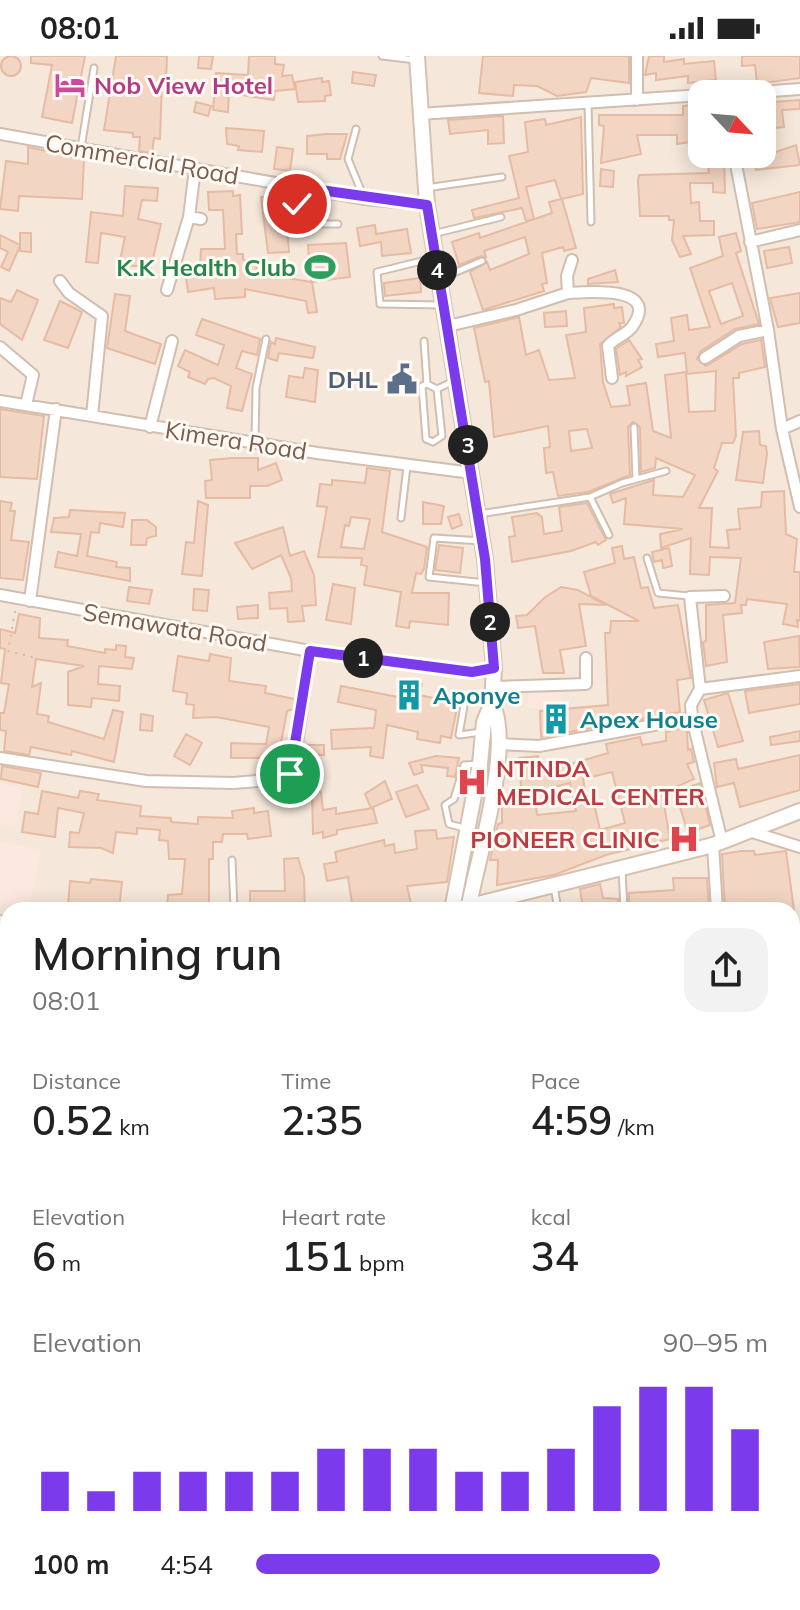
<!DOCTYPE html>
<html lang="en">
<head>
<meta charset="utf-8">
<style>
  :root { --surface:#fff; --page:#f2f2f2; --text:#222; --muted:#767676; --accent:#7c3aed }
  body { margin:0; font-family:Mulish,sans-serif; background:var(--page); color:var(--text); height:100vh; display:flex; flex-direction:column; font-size:30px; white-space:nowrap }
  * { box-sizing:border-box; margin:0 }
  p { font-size:26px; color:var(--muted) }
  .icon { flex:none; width:44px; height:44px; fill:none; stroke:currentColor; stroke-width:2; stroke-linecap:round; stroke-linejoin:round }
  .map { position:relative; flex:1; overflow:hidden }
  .sheet { position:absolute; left:0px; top:846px; width:800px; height:708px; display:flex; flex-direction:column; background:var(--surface); border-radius:24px 24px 0 0; box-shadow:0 4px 20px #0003 }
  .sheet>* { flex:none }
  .needle { width:52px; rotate:116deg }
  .tools { position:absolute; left:688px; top:24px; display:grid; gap:16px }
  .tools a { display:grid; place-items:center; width:88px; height:88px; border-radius:16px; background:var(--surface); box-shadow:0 4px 20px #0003; font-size:40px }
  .pin { position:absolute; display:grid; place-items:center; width:68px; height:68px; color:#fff; margin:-34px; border:4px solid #fff; border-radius:50%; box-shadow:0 2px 8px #0007 }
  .km { position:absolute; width:40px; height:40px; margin:-20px; border-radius:50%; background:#222; color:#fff; font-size:22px; line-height:40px; text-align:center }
  .round { display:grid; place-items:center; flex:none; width:84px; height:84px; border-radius:24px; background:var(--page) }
  .overview { display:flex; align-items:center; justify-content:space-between; height:136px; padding:0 32px }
  h1 { font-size:44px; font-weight:600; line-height:60px }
  .stats { display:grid; grid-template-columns:repeat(3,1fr); gap:12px; height:136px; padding:8px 32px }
  .stats div { display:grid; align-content:center }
  .stats b { font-size:40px; font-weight:600 }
  .stats small { font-size:22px; font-weight:400 }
  .stats p { font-size:22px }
  .chart { height:224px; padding:16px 32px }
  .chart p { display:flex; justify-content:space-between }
  .chart svg { width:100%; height:144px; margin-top:8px; stroke:var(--accent); stroke-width:6 }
  ul { padding:0 32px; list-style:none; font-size:26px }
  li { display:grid; grid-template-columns:128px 96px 1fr; align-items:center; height:60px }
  li i { height:20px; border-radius:10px; background:var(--accent) }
  .status { display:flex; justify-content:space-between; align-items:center; height:56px; padding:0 40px; background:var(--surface); direction:ltr }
  .status svg { height:22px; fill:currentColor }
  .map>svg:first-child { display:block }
  .residential { fill:#f5e8da; fill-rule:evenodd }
  .commercial { fill:#fde8e0 }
  .building { fill:#f3d5c3; stroke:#e6bba3; stroke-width:2; fill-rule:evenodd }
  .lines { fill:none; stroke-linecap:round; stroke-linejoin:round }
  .lane-casing { stroke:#d1beb0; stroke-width:9 }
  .street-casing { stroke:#d1beb0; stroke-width:14 }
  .secondary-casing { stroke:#d6c0b0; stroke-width:18 }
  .path { stroke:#d9b8a5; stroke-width:2; stroke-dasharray:2 6; stroke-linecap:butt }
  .lane { stroke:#fff; stroke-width:5 }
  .street { stroke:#fff; stroke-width:10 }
  .secondary { stroke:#fff; stroke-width:14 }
  .route-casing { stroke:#fff; stroke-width:16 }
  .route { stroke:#7c3aed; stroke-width:10 }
  .labels { text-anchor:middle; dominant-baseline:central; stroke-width:6; stroke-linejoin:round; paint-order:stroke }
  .hotel-label { font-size:24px; font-weight:bold; fill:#b23c85; stroke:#fffaf3; text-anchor:start }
  .street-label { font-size:24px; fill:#7a5c4d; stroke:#fffaf3 }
  .leisure-label { font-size:24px; font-weight:bold; fill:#27864d; stroke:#fffaf3; text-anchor:end }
  .service-label { font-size:24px; font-weight:bold; fill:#4e5e75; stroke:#fffaf3; text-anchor:end }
  .culture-label { font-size:24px; font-weight:bold; fill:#0d838f; stroke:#fffaf3; text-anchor:start }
  .health-label { font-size:24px; font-weight:bold; fill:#be3a42; stroke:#fffaf3; text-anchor:start }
</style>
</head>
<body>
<div class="status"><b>08:01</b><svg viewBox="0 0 49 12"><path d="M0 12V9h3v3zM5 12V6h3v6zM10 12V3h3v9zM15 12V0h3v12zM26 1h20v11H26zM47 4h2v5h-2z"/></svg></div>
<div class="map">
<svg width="800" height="1554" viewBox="0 0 800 1554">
  <rect width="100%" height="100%" fill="#fdf6ec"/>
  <path class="residential" d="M0,0H800V1554H0ZM702,38H762V98H702ZM8,854H792V1546H8Z"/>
  <path class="commercial" d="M529,637H561L562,652H528Z
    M0,727L23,732L15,771L0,768Z
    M0,785L41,794L28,854L0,847Z"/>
  <path class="building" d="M31,0H85L72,67L42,61L52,9L31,7Z
    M116,0H167L166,25H162L160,83L154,82L152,97L139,95L140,81H133V77L104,74Z
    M199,0H213L211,13L198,12Z
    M249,0H275V8L284,9L282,20L292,19L295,33L275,35L274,44L229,37L228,56L213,54L216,17L248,19Z
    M483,0H629V27L591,22L586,36L557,40L537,30L514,29L513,40L479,37Z
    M649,0H664V6L684,3V8L714,5L716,24L688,27V20L656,24V17L645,19Z
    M742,0H800V22L757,28L755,9L742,10Z
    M1 10a10 10 0 1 1 20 0a10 10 0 1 1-20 0Z
    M353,16L376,19L374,30L352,27Z
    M322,22V26L329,25L331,39L325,40V45L298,46L295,26Z
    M800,44V53L782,54L784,71L775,72L773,46Z
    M196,46L211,50L208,60L194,56Z
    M702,48V84L677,88V79H637L641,98L601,107L604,70L599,69V59H683V50Z
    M762,58H769L773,97L796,89L800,109L756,114L754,98H762Z
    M503,60L504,87L488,88V74L450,78L448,64Z
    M581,61L583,138L562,143L576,192L564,195L563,191L542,197L547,227L542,228L544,235L483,254L470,216L487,206L490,214L529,198L525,181L484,195L486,201L481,200L459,209L452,186L479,177L480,182L552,157L549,146L561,143L555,124L526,131L534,163L526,165L522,152L474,162L472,154L519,142L509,100L528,96L525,66L545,63L546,69Z
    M226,72L264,75L262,96L238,94L239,90L227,88Z
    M327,78H347L340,103H327V98H307V80Z
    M28,91L84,103L82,143L19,140L18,155L0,153L6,105L28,108Z
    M277,91L293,93L290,115L274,113Z
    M707,98H724L725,137L713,136V127H690L691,147L699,146L700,165H714V179L683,180L691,198L680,201L672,184L674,164H669V160H640L638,125L639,119L709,117Z
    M601,113L614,115L613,131L600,130Z
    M125,130L158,132L157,145L142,144L138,163L161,168L151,211L119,209L125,181L101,177L98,207L86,206L91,156L123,160Z
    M233,135V140L240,139L242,178H236L237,198H243V204H256L257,217L311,226L308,189L346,187L350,221L312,226L317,256L308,257L306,245L245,233V241L215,243L214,232L188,236L185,214L200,212L201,193H225L223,154H209L208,136Z
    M800,136V166L757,173L752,147Z
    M261,141L279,143L277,161L286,160L289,196L268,197Z
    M375,169L376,178L407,173L411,197L382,200L381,186L360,190L357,172Z
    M20,177H31V196L20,195V190L9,215L1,211L8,196L0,192V179L20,189Z
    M736,177L741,195L736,197L759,268L735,273L701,295L697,303L706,310L742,288L761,284L765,311L739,317V322H733L736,380L733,387H722L714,412L718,415L699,452H712L710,491L729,492L727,474L740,473L738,453L761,451L762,436L784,435L786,478L797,483L794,516H800V565L797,564L798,571L783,568L787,548L747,543L746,549H741L742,557L723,559L727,606L706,610L703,586L706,585V549L735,547L741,502L710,501L709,519L690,518L691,482L661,492L660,478L683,473L624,468L626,442L613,447L610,438L654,424L653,439L683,441L695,419L656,402L655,412L641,416L640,371L633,366L628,371L630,419L588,436L558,440L553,416L546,417L544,392L550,391L548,370L494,381L489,325L485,326L474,272L519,261L526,299L539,294L549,324L575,322L566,279L586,276L584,252L614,248V252L622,251L624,267H619L621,271L600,288L603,326L611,351L630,349L627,330L646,327L653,375L671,382L665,319L686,316L689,356L715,355L716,315L687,318L685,297L658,301L656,288L674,285L671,262L687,259L689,274L710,271L690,212L723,200L719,181ZM732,227L743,260L721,268L709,235ZM587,373L592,392L571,395L569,375Z
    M789,191L792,207L767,212L764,195Z
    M615,214L618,226L588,228V223Z
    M420,222L421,236L385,240L384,227Z
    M17,234L38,244L22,284L0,268V242L11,246Z
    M800,237V267L778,271L770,242Z
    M115,238L130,240L125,275L161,288L155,308L107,292Z
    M60,245L82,256L68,292L44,284Z
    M566,255L567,270L545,271L544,257Z
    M202,263L260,283L257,299L242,295L236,312L252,318L242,355L227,352L231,330L214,322L208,323L205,328L188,321L190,316L178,310L185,294L218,309L224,289L196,279Z
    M276,282L315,291L313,302L279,297L277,305L268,302L271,286L275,288Z
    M629,284L642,303L638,304L642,311L626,320V316L620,319L616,293Z
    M305,312L318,314L315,346L286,341L289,320L303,322Z
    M0,353L44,360L37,423L0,421Z
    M759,375L760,389L766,390L767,398L763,427L736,424L743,376Z
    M233,402H258V414L276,407L282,424L267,430H250V442H206L205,425L212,424L210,404Z
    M367,412L390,415L382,476L427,491L424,513L421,518L416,517L412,537H449L448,569L410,565L409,572L396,570L401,536L364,529L367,510L361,509L362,502L318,501L327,451L317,450L320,428L332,429V424L365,427ZM351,461L370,463L364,493L341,491L345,469L349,470Z
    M0,445L12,447L10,455H15L11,484L29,486L23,524L0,522Z
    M198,445L208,449L202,520L182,518L186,486L194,487Z
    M423,446L444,450L441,468H423Z
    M587,447L606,484L598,489L596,486L571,495L512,506L509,481L515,480L512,461L537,457L542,461L544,478L562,475L559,451Z
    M70,454L125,457L123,471L100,467L99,477L91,476L87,500L117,506L116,511L130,512V525L55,511L58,496L77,500L81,478L51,476L54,462L69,461Z
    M459,458L462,469L452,473L448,461Z
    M132,464H147L156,471V480L147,482L146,489H131Z
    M283,471L290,500L304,495L314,519L316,549L302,550L304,565L288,566L287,552L270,553L269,537L292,535L291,522L281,499L252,513L235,487Z
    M439,489L463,492L460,517L435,514Z
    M622,490L624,503L634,501L641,532L648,531L654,552L678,549L691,622L677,624L680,656L541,681L540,655L608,649L605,577H610L611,565H639L591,540L584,516L615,507L612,492Z
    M669,492L672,510L663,512L662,504L654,506L652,496Z
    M333,528L355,532L351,568L326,564Z
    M129,531L152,534L149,548L127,545Z
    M561,531L578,534L606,549L579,548L586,590L560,594L564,617H543L535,570L518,572L516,560L527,559L544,542Z
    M194,533L209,534L207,555L193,554Z
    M258,549V562L238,563L237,551Z
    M19,558L40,562L39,582L68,584L67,590L105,597V593L116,594V589L126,590L125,601L134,602L132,613L99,610L98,628L120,630L119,645L92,642L91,651L68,649V616L84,610L36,603L32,631L41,627L37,658L49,660L48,666L104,683L113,654L123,656L114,706L72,695L71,699L31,691L29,699L4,695L6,675L0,674V657H4L9,628L1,627L5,593L0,592V573L15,577Z
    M799,580L800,611L768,613L764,586Z
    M210,598L231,602L229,625L266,630L265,637L295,643L294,653L287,655L278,702H231V687L266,688L269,671L216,661L193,662L194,649L186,648L187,637L173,635L178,600L209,605Z
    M400,624L422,628L419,639L458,647L451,682L441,680L440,687L417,683L418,676L387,669L383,702L370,700L371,691L332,693L331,674L374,672L376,654L338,646L341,630L398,641Z
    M800,628V648L749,657L745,635Z
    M728,637L743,685L718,691L704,644Z
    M141,658L153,660L152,675L140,674Z
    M682,672L687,676L688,694L691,693L694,706L687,708L694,723L662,737L670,783L606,799L554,819L497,829L498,804H490L498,768L502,767V748L522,745L519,702L538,700L540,717L608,697L606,688L640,681L642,689L666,685V676ZM612,716L625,767L600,774L594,747L591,742L587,743L583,723ZM570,727L576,755L537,759L535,738L551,736L550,732Z
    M800,675V685L771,689L770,681Z
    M186,678L202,687L190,709L174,700Z
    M308,689H324V699H309Z
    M800,699V734L740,751L734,727L717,731L714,707L736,703L738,713Z
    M436,700L459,702L455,721L447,720L448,712L421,709L423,716L414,719L409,707Z
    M2,710L41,717L38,731L1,723Z
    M385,725L392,743L371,752L365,738Z
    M700,727L710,769L688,777L680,751L694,746L689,731Z
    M417,729L429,753L406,761L396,736Z
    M42,735L78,742L80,735L99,738L97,744L141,750L140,760L171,762V766L198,768V761L233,762L232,755L254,752V757L268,755L271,780L248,783L247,778H223L222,786H213V803H209V854H167L168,839L182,838L185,803H169L168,785L159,784L160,774L137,772V778L116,776L113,797L101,792L69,791L70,776L79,777L84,757L58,752L55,781L22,776L25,756L38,758Z
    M321,736L323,754L336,752V758L373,752L377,767L337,774V778L323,782V776L313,778L312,737Z
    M436,774L437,783L454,781L447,826L407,830L411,848L400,854H353L348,821L327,825L324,808L337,806L335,796L384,784L385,790L394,788L395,797L417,793L415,775Z
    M741,795H754L755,799L786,795L794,854H725L722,798Z
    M298,802L304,821L305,854L250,853V835H285L284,803Z
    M673,822H707L709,854H629V837L674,834Z
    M91,823L122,826L119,854L68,849L70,825L90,827Z
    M600,828L603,842L618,843V854H583L580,833Z"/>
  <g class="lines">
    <g class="lane-casing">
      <path id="lane" d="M382,0L416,4
        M588,48L591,166
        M356,73L348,103L364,142
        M81,92L94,12
        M299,132L301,168H338
        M426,132L502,121
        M433,178L501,161
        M434,202L377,216L380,248L443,249
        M442,222L482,205
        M424,285L427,328
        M427,328L437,333L442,380L433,386L426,383L422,330Z
        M437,333L454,325
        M634,371L636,423
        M255,386L256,332L266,283
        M590,441L622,427L666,415
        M479,458L590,441L609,479
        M401,462L407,410
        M482,485L434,482L429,521L486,527
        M647,502L658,537L689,540
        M465,644L459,679L482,676
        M464,772L449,768L445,749L454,743L464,709L479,708
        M232,804L234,854
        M622,813L624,854
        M554,830L558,854
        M696,1554L699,1546"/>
    </g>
    <g class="street-casing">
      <path id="street" d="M637,0V44
        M733,38L800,33
        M419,58L702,39
        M0,78L365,143L427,149
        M734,98L768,274L782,373L800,451
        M195,113L189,161L201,163
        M750,186L800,174
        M60,225L69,237L102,260L92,360
        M167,234L189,161
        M568,237C588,236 662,229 632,271C626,279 614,282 608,290L612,322
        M448,270L516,254L568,237L567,220L572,204
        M0,291L33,319L26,349
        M705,302L739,280L768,274
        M0,345L317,397L472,417
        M150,371L172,285
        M782,373L800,365
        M0,539L310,595L472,616L494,612
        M30,545L56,353
        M494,631L586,628V602
        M700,633L690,541L724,540
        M692,662L691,649L700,633L800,620
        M499,688L539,690L692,662L722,786
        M0,702L146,725L233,727L282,723L294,709L310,595
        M749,775L800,791
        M713,789L717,854
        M0,905L8,906
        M792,1025L800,1029
        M0,1050L8,1055
        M792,1108L800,1111
        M792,1196L800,1167
        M792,1201L800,1205
        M0,1332L8,1281
        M0,1418L8,1416
        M792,1461L800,1463
        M0,1537L8,1538
        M55,1546L71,1549
        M385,1546L394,1554
        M168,1554L169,1546"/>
    </g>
    <g class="secondary-casing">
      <path id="secondary" d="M417,0L427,149L485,503L494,612L492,647L484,666L480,708L452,854
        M454,854L713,789L800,755
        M468,854C477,803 514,691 492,647
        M0,867L8,869
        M770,1546L773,1554
        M356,1554L358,1546"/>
    </g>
    <path class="path" d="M15,555L8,595L36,602"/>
    <use href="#lane" class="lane"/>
    <use href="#street" class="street"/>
    <use href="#secondary" class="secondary"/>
  </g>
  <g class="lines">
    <g class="route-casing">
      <path id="route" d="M290,718L310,595L472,616L494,612L485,503L427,149L299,131L297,148"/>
    </g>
    <use href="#route" class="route"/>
  </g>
  <defs>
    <g id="hotel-bare" transform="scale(2.4)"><path d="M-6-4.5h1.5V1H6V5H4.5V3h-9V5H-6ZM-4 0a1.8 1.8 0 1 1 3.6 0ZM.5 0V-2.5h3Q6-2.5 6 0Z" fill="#d1479c" stroke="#fffaf3" stroke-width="2.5" paint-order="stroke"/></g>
    <g id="stadium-bare" transform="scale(2.4)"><path d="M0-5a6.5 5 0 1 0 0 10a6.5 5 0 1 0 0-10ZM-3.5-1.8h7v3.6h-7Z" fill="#2e9e5b" stroke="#fffaf3" stroke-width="2.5" paint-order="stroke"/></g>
    <g id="civic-bare" transform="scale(2.4)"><path d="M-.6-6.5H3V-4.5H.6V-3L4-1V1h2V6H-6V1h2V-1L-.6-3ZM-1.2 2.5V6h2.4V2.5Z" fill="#5c6f8a" stroke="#fffaf3" stroke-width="2.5" paint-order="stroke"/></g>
    <g id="building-bare" transform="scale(2.4)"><path d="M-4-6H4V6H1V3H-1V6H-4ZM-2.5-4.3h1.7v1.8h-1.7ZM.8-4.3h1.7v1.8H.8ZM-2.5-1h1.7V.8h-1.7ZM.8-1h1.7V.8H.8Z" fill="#0f9aa8" stroke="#fffaf3" stroke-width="2.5" paint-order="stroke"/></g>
    <g id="hospital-bare" transform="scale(2.4)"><path d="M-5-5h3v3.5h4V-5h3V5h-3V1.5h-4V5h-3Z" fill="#e0444e" stroke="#fffaf3" stroke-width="2.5" paint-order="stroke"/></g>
  </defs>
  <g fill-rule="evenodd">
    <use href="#hotel-bare" x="70" y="29"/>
    <use href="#stadium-bare" x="320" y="211"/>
    <use href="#civic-bare" x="402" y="323"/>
    <use href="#building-bare" x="409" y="639"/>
    <use href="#building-bare" x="556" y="663"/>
    <use href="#hospital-bare" x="472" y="726"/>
    <use href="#hospital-bare" x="684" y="783"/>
  </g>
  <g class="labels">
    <g class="hotel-label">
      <text x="94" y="29">Nob View Hotel</text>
    </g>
    <g class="street-label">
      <text transform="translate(142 103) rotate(10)">Commercial Road</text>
      <text transform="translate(236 384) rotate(9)">Kimera Road</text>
      <text transform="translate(175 571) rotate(10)">Semawata Road</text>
    </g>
    <g class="leisure-label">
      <text x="296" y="211">K.K Health Club</text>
    </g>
    <g class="service-label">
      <text x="378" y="323">DHL</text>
    </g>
    <g class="culture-label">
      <text x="433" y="639">Aponye</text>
      <text x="580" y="663">Apex House</text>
    </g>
    <g class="health-label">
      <text x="496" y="712">NTINDA<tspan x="496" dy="28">MEDICAL CENTER</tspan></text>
      <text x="660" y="783" text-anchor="end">PIONEER CLINIC</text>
    </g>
  </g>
</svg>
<div class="tools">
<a><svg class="needle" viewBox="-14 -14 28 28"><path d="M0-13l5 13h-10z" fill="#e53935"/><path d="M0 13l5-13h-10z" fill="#767676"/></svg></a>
</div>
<div class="pin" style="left:290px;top:718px;background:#1e9e55"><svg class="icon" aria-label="arrive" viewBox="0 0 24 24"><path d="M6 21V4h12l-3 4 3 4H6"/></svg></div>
<div class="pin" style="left:297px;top:148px;background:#d93025"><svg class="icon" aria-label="check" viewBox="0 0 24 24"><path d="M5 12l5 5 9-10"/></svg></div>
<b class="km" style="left:363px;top:602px">1</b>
<b class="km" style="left:490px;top:566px">2</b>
<b class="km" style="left:468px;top:389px">3</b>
<b class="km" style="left:437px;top:214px">4</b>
<section class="sheet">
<div class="overview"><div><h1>Morning run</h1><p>08:01</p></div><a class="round"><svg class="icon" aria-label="share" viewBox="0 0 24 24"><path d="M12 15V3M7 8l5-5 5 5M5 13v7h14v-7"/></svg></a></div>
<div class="stats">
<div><p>Distance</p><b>0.52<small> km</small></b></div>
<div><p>Time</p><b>2:35</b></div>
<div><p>Pace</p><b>4:59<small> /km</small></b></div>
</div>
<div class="stats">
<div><p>Elevation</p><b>6<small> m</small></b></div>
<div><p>Heart rate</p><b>151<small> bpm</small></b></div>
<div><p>kcal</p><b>34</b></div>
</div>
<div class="chart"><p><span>Elevation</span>90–95 m</p>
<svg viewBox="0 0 160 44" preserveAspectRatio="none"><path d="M5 44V32M15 44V38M25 44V32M35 44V32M45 44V32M55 44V32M65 44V25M75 44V25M85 44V25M95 44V32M105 44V32M115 44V25M125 44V12M135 44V6M145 44V6M155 44V19"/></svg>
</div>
<ul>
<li><b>100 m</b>4:54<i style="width:79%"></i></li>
</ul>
</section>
</div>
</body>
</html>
